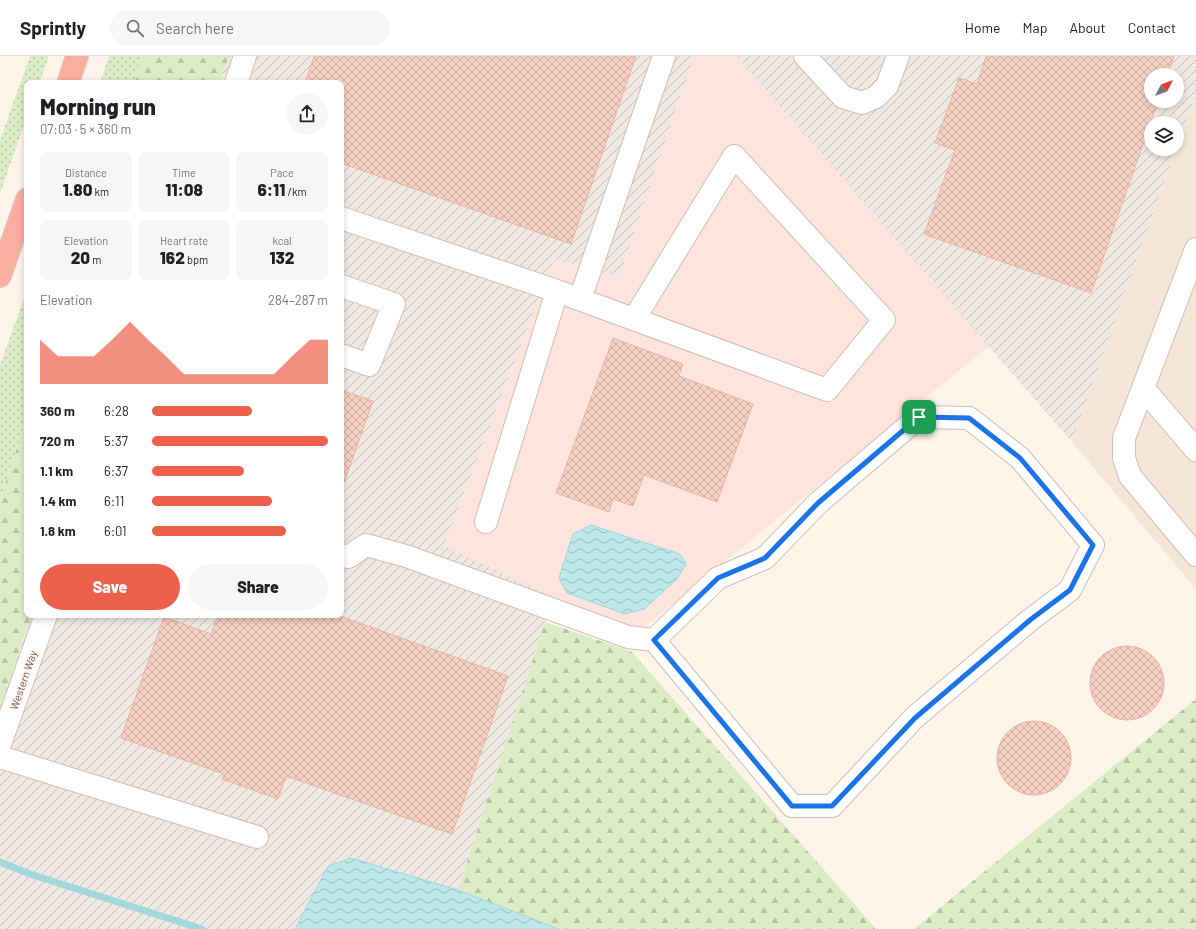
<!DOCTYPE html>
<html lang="en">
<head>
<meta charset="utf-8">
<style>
  :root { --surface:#fff; --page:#f6f6f6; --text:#202124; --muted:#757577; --line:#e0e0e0; --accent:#ed604a }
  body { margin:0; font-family:Barlow,sans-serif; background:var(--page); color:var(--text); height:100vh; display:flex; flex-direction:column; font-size:15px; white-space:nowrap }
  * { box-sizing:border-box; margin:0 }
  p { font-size:13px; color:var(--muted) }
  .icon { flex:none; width:22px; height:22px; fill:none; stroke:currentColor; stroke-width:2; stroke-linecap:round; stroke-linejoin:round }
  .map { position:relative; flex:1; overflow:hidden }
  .sheet { position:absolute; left:24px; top:24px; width:320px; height:538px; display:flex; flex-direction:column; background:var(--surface); border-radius:8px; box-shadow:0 2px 6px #0003 }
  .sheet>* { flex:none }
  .needle { width:26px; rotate:49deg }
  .tools { position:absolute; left:1144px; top:12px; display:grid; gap:8px }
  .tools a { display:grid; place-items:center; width:40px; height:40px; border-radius:50%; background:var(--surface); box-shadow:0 2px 6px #0003; font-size:20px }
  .pin { position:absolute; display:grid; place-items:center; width:34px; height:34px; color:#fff; margin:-17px; border-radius:8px; box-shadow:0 2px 6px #0006 }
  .round { display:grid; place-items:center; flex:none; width:42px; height:42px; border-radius:21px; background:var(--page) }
  .headline { display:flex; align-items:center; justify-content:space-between; height:68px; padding:0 16px }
  h1 { font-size:22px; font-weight:800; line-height:30px }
  .figures { display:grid; grid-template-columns:repeat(3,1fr); gap:6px; height:68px; padding:4px 16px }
  .figures div { display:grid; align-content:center; border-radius:8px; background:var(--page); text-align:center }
  .figures b { font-size:17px; font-weight:800 }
  .figures small { font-size:11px; font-weight:400 }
  .figures p { font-size:11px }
  .chart { height:112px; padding:8px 16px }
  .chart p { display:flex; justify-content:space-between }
  .chart svg { width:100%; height:72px; margin-top:4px; fill:var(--accent); opacity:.7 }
  .button { display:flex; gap:8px; margin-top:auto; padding:8px 16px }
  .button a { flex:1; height:46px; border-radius:24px; background:var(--accent); color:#fff; font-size:16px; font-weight:800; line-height:46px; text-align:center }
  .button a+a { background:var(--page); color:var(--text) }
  ul { padding:0 16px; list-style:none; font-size:13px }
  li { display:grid; grid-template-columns:64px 48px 1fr; align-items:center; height:30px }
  li i { height:10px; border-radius:5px; background:var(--accent) }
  header { display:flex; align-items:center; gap:24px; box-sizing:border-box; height:56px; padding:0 20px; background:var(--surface); border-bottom:1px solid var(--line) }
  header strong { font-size:19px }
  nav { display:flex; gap:22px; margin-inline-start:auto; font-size:14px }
  .search { width:280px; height:36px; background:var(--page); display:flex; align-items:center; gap:10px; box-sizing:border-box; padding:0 14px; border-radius:22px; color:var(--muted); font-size:15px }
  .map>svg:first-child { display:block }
  .residential { fill:#f6e6d8 }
  .commercial { fill:#fee4de }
  .industrial { fill:url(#industrial-furrows); fill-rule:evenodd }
  .grass { fill:url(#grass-dots) }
  .forest { fill:url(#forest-firs) }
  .water { fill:url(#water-waves); stroke:#a2d8dc }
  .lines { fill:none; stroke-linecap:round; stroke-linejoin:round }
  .stream { stroke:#a2d8dc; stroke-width:7 }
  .building { fill:url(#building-cross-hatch); stroke:#e8b59f }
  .minor-casing { stroke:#d4bdb1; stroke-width:24 }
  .highway-casing { stroke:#dad0cd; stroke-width:24 }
  .minor { stroke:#fff; stroke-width:22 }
  .highway { stroke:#faae9f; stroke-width:22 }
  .route-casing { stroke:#fff; stroke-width:8 }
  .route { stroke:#1a73e8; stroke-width:5 }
  .labels { text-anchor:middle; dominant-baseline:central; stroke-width:3.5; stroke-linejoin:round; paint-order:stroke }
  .street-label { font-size:11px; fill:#7b584b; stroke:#fff9f2 }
</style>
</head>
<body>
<header>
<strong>Sprintly</strong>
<div class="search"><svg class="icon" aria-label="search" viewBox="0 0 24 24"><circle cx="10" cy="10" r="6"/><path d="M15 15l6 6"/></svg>Search here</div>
<nav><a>Home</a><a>Map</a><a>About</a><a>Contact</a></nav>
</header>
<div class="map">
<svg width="1196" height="873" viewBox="0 0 1196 873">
  <defs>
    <pattern id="industrial-furrows" width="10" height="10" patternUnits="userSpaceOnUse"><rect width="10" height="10" fill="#efe8e3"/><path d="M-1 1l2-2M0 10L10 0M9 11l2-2" fill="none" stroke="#c7bfba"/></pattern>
    <pattern id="grass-dots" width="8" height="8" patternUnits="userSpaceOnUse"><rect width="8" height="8" fill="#daedc7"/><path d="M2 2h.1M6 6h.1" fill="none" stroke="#b6c3a4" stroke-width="1.8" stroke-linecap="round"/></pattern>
    <pattern id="forest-firs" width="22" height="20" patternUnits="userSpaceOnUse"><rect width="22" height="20" fill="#daedc7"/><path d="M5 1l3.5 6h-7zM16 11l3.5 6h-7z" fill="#b6c3a4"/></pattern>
    <pattern id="water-waves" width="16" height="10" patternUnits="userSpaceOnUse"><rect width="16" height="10" fill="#bde7e9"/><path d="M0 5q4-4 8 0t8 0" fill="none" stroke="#9fbebf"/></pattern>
    <pattern id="building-cross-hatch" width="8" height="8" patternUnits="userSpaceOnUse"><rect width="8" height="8" fill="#f5d0c0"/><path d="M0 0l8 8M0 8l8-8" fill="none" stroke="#cbac9e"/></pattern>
  </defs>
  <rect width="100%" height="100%" fill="#fef4ea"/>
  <path class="residential" d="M1196,38V533L1072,386Z"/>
  <path class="commercial" d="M694,0H736L989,290L640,575L553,541L444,491L554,203L619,221Z"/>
  <path class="industrial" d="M229,0H694L619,221L554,203L444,490L553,541L458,834L351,802L328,810L295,873H0V649L32,559H341V27H219Z
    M736,0H1196V38L1177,91V67H1151V93H1176L1072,386ZM1151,19H1177V45H1151Z"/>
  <path class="grass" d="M30,0H49L39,27H27V61L0,137V84Z
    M109,0H142L133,27H100Z
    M27,234V360L0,444V309Z"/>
  <path class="forest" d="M142,0H229L219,27H133Z
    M27,360V559H32L0,649V444Z
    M545,566L632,596L876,873H559L458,834Z
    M1196,643V873H914Z"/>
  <path class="water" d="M591,469L680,498L686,508L677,523L644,553L625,558L567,537L559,522L573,478Z
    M351,802L458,834L559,873H295L328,810Z"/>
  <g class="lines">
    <path class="stream" d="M0,806L30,818L202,873"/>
  </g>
  <path class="building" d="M314,0H636L571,188L341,107V27H305Z
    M986,0H1174L1167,19H1151V45H1158L1091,237L924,178L955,94L935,87L959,22L977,28Z
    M613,282L683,308L679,320L753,348L717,446L644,419L633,450L613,443L609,456L556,437Z
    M341,334L373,345L341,435Z
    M218,559H337L508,620L452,778L286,720L278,743L222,723L224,718L121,682L164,561L211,578Z
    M1090 627a37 37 0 1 1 74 0a37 37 0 1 1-74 0Z
    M997 702a37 37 0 1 1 74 0a37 37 0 1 1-74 0Z"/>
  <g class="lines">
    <g class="minor-casing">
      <path id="minor" d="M805,0L843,41L862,47L876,41L887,30L898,0
        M236,27L245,0
        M341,162L557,235L486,466
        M1196,193L1124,382V402L1130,420L1196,499
        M341,230L394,248L369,309L341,299
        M557,235L827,334L884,264L734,100L634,263
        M580,243L664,0
        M1143,332L1196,394
        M341,499L348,501L366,489L406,500L628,581L654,584L792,750H832L915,661L1030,564L1070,534L1093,489L1020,402L969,362L919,361L818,447L765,502L718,522L654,584
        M0,688L46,559
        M0,701L257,781"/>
    </g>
    <g class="highway-casing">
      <path id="highway" d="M68,27L77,0
        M0,220L27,143"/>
    </g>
    <use href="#minor" class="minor"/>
    <use href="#highway" class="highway"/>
  </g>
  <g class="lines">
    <g class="route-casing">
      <path id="route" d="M919,361L969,362L1020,402L1093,489L1070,534L1030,564L915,662L832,750H792L654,584L718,522L765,502L818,447Z"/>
    </g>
    <use href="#route" class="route"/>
  </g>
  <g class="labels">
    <g class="street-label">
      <text transform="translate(23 624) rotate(-71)">Western Way</text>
    </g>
  </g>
</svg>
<div class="tools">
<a><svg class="needle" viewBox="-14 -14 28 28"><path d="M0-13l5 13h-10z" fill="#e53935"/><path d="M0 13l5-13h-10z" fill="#757577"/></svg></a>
<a><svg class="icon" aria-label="layers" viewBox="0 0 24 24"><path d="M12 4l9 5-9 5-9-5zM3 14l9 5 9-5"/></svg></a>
</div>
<div class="pin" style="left:919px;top:361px;background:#1e9e55"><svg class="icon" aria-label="arrive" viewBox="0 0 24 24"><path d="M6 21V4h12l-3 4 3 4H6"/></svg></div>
<section class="sheet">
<div class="headline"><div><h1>Morning run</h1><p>07:03 · 5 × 360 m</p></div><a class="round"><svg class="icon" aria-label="share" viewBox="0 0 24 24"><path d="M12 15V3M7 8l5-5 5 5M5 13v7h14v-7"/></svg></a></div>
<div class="figures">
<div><p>Distance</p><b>1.80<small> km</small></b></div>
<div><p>Time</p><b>11:08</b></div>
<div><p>Pace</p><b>6:11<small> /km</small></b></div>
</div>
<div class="figures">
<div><p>Elevation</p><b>20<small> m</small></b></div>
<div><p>Heart rate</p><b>162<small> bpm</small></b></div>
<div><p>kcal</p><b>132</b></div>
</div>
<div class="chart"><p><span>Elevation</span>284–287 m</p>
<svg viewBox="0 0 160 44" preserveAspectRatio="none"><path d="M0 44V17L10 27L20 27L30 27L40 17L50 6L60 17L70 27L80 38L90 38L100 38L110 38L120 38L130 38L140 27L150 17L160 17V44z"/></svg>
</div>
<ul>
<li><b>360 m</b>6:28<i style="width:57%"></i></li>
<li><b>720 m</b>5:37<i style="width:100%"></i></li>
<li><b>1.1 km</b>6:37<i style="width:52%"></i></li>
<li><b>1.4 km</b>6:11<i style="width:68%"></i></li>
<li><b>1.8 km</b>6:01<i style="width:76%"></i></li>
</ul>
<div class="button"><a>Save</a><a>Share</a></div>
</section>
</div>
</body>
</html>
